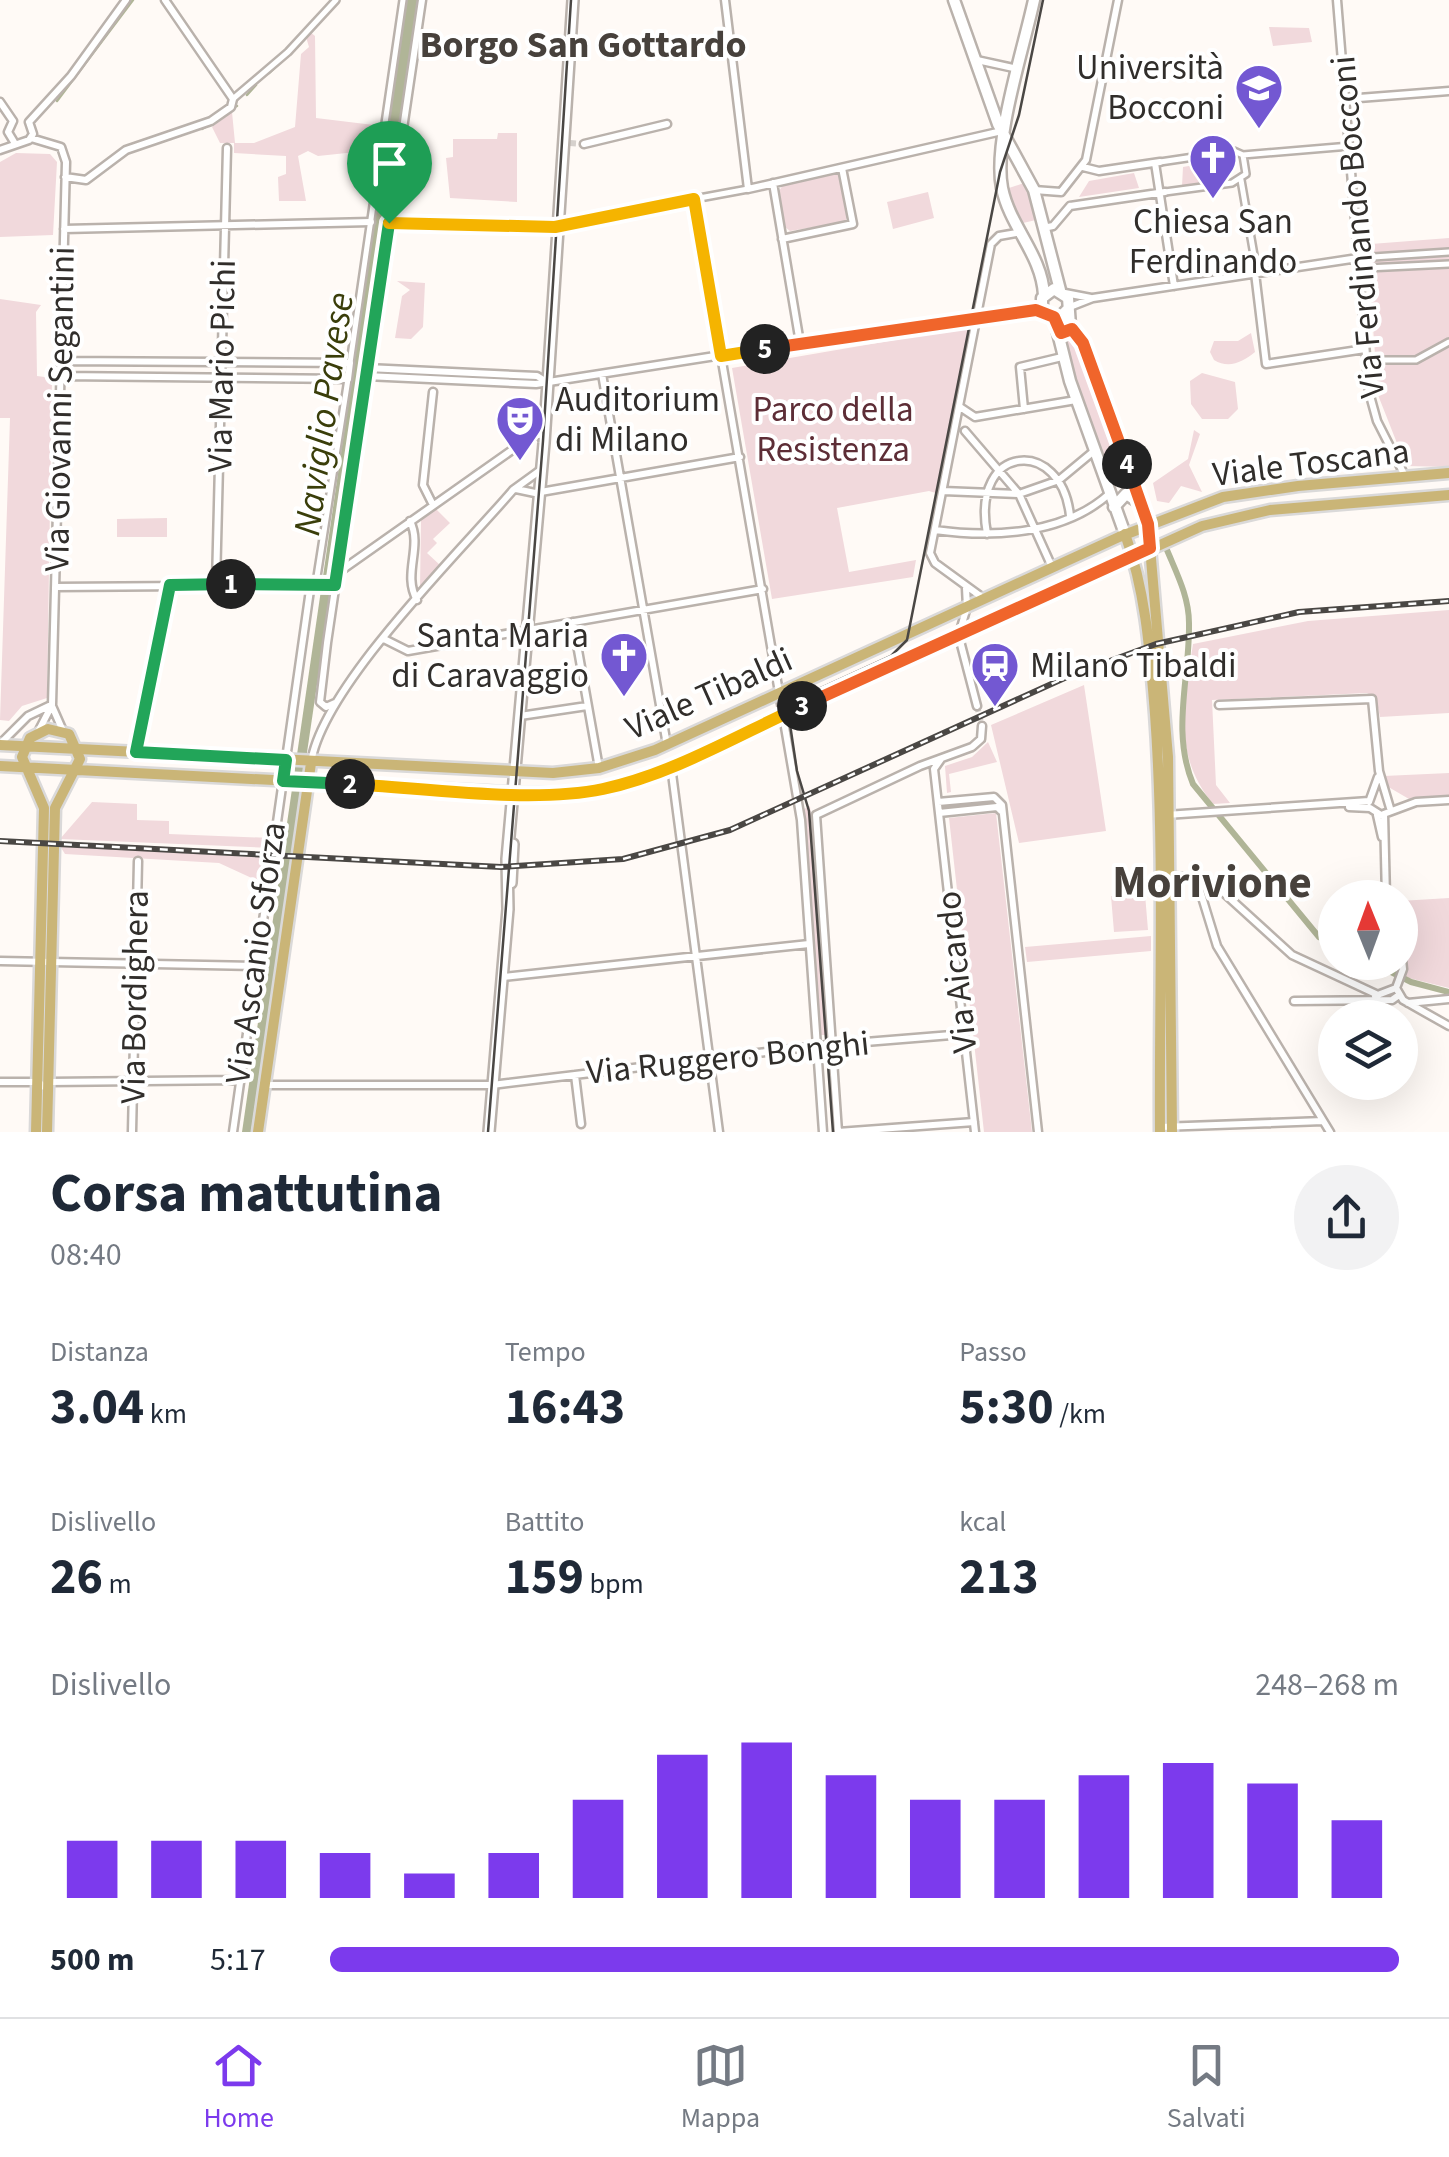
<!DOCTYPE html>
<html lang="it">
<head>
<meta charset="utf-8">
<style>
  :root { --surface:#fff; --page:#f2f2f3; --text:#1f2937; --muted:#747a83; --line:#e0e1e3; --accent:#7c3aed }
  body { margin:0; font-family:"Source Sans 3",sans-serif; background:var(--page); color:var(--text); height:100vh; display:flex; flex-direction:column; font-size:38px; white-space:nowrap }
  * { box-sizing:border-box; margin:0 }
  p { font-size:32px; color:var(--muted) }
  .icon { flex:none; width:55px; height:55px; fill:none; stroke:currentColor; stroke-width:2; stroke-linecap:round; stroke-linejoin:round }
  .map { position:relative; height:1132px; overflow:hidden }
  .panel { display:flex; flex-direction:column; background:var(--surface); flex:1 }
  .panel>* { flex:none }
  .needle { width:65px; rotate:359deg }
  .fabs { position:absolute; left:1318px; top:880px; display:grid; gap:20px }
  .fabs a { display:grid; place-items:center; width:100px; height:100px; border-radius:50%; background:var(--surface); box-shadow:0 10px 40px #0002; font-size:50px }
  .pin { position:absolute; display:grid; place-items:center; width:85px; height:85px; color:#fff; margin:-102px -42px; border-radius:50% 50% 50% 0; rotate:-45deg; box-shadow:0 0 10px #0007 }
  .pin .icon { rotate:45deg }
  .km { position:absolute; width:50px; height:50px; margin:-25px; border-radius:50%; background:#222; color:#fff; font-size:28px; line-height:50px; text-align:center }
  .round { display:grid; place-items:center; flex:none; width:105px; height:105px; border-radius:52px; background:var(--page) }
  .head { display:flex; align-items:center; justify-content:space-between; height:170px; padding:0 50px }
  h1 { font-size:55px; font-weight:700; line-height:75px }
  .metrics { display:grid; grid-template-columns:repeat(3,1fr); gap:15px; height:170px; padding:10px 50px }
  .metrics div { display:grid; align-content:center }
  .metrics b { font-size:50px; font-weight:700 }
  .metrics small { font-size:28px; font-weight:400 }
  .metrics p { font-size:28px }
  .chart { height:280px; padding:20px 50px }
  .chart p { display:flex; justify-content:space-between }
  .chart svg { width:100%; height:180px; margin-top:10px; stroke:var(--accent); stroke-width:6 }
  ul { padding:0 50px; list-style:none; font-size:32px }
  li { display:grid; grid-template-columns:160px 120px 1fr; align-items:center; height:75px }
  li i { height:25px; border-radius:12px; background:var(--accent) }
  .tabs { display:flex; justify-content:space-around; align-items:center; height:140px; border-top:2px solid var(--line); background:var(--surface); font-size:28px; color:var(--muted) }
  .tabs a { display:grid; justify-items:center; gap:5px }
  .tabs .selected { color:var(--accent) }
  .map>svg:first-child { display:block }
  .green { fill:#f1d9dc }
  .water { fill:#b0b597 }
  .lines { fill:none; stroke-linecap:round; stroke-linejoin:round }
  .stream { stroke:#b0b597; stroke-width:2.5 }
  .canal { stroke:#b0b597; stroke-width:6 }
  .minor-tunnel { stroke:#d6d1cd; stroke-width:6; stroke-dasharray:6 3; stroke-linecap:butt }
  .pedestrian-casing { stroke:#bab2ac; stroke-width:10 }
  .minor-casing { stroke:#bab2ac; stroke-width:11 }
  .tertiary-casing { stroke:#bab2ac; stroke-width:14 }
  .secondary-casing { stroke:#bab2ac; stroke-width:15 }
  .primary-casing { stroke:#dad9d9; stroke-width:15 }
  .pedestrian { stroke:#fff; stroke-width:5 }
  .minor { stroke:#fff; stroke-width:6 }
  .tertiary { stroke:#fff; stroke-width:9 }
  .secondary { stroke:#fff; stroke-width:10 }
  .primary { stroke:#cab577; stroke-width:10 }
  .tram { stroke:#4a4744; stroke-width:2.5 }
  .rail-casing { stroke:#4a4744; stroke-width:6 }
  .rail { stroke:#fff; stroke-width:2.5; stroke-dasharray:8; stroke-linecap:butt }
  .split-1-casing { stroke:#fff; stroke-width:20 }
  .split-2-casing { stroke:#fff; stroke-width:20 }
  .split-3-casing { stroke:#fff; stroke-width:20 }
  .split-4-casing { stroke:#fff; stroke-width:20 }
  .split-5-casing { stroke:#fff; stroke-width:20 }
  .split-6-casing { stroke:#fff; stroke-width:20 }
  .split-1 { stroke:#22a559; stroke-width:12 }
  .split-2 { stroke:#22a559; stroke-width:12 }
  .split-3 { stroke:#f5b400; stroke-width:12 }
  .split-4 { stroke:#f0652b; stroke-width:12 }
  .split-5 { stroke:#f0652b; stroke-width:12 }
  .split-6 { stroke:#f5b400; stroke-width:12 }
  .labels { text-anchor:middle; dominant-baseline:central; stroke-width:8; stroke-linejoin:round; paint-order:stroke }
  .poi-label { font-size:35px; fill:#312e2b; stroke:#fff; text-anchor:end }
  .street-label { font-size:35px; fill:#312e2b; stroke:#fff }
  .park-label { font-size:35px; fill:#5d2d36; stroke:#fff }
  .neighbourhood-label { font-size:38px; font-weight:bold; fill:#47413c; stroke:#fff }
  .water-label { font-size:38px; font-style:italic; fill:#3a3e0a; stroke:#fff }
  .district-label { font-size:45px; font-weight:bold; fill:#47413c; stroke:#fff }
</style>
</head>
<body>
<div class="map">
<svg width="1449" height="1132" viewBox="0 0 1449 1132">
  <rect width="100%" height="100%" fill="#fffaf6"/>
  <path class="green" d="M1269,27L1309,28L1312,42L1273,46Z
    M310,32L315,36L316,118L382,126L376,148L374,142L362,140L356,152L318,156L308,151L298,156L306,201H279L278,177L286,174V156L234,153V143H220L212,127L232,112L235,143H254L295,127L301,54L309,47L306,37Z
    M498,133H517V202L450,198L446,158L453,157V139H497Z
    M16,153L50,154L57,162L53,235L0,237V162Z
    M1212,162L1219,180L1182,186L1183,167Z
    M839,172L848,215L845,222L790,231L785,227L779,191L783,185Z
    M1134,173L1139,188L1079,197L1089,181Z
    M1027,182L1036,220L1023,223L1006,189Z
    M928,192L934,218L893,229L887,202Z
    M1449,238V467L1406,466L1378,395L1369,273L1371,244Z
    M397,281L425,283L423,327L411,339L395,338L402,296L410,290Z
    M0,299L41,305L36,312L37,376L52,378L47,698L22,706L9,721L0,720L10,418H0Z
    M965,328L972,330L939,494L929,491L837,508L849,572L916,560L913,577L772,599L732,368Z
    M1071,333L1079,343L1127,478L1115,486L1111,484L1065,352L1064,336Z
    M1251,333L1255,352C1243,362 1229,369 1214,360L1210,352L1214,341H1238Z
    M1202,373L1235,382L1238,409L1228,419H1202L1191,404L1190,381Z
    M1194,430L1200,434L1189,465L1202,492L1181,486L1169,503L1157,501L1153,483L1188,459Z
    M436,509L450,523L433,539L437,543L427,553L440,565L420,588L421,520Z
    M167,518V537H117V519Z
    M1449,610V713L1380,717L1376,698L1367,693L1212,700L1216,785L1230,803L1213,804C1172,754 1184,704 1193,644L1308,621Z
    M1084,685L1106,831L1019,843L991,725Z
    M988,742L997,762L949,774L951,792L947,793L945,766L972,757Z
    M1449,773V797L1409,799L1385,785L1384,776Z
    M92,802L137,804V820L169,821V834L271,838L272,848L60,839Z
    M810,806L827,1035H820L802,810Z
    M996,813L1032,1132H984L949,818Z
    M60,846L271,858L267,885L219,863L65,854Z
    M1145,894L1148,930L1114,932L1111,896Z
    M1449,898V988L1405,977L1406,968L1393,963L1400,962V901Z
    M1151,936V951L1027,962L1025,947Z"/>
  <path class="water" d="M407,0H418L251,1132H242Z"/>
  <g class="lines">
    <path class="stream" d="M269,73L300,44
      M247,95L256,85
      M57,101L133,0
      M235,107L237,106
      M213,123L231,111
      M202,129L211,124"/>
    <path class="canal" d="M1167,550C1177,574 1189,597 1189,623C1190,678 1171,731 1193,784L1319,937L1335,945
      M1371,962L1411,982L1449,992"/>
    <path class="minor-tunnel" d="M570,143L584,144
      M977,706L982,726"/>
    <g class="pedestrian-casing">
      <path id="pedestrian" d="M234,98L288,52L336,0
        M1160,162L1234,151L1243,155L1350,146
        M1241,180L1255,261
        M1165,192L1232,183L1246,174L1243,155
        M694,199L748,189
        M1358,258L1449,252
        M1367,268L1449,264
        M1374,360H1416L1449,342
        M350,363L403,0
        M316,583L348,379"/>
    </g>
    <g class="minor-casing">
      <path id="minor" d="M725,0L748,189L1002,131
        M1337,0L1369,392L1377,421L1405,476
        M977,60L1018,69
        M1346,99L1449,91
        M0,102L13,121
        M13,121L8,132L14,142
        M29,122L71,76L126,0
        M31,138L61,147L66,162L52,705L38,732
        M584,144L667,124
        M0,150L29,140L33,134L29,122
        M1155,163L1174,286
        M1083,167L1099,171L1160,162
        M65,177L86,180L126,150L211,121L231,107L233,99L165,0
        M773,183L800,343
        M1034,190L1061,192
        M1061,192L1086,160L1118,0
        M1070,206L1165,192
        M389,223L555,227L694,199L801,820L823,1132
        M1043,228L1053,226L1070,206
        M64,229L371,222
        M782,239L853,224L842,168
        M1255,273L1266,364L1365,349
        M1065,293L1091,298
        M1070,307L1093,298L1358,258
        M367,368L537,376L545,381
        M602,374L667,745
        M61,376L348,379L350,363L61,361
        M366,376L536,384L978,315L1028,309L1043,313
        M433,392L423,485L433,505
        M960,407L975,417L1076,400
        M1024,409L1020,367L1062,357
        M965,431L1019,494L1052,567
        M516,489L535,493L740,457
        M943,491L1019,494L1059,480L1094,451
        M410,521C423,547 402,574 417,600
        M935,530C992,538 1063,535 1109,494
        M987,534C970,442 1062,437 1070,516
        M339,572L532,436L544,434
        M216,584L227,148
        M55,587L335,585
        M983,598L935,563L930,553L991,244L999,236L1022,232
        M573,622L599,768
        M959,634L967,607L966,588
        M959,637L977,706
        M384,639L408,651L763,589
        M335,703L326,707L320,702L327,643L422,0
        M1219,705L1372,699L1379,771L1390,808
        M52,706L63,731
        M520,716L587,706
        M0,744L28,716L51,705
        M135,752L170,585
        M941,759L934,769L975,1132
        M311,763C322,687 460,552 513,490L542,469
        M671,766L719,1132
        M938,802L994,797L1002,805L1038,1132
        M1369,802L1378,777
        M1416,802L1449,800
        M1349,807L1370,808L1381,815L1416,802
        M939,813L997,807L1001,811
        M1384,814L1386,898
        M1166,815L1369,801
        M1377,815L1382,837
        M1170,876L1189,877L1198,884L1217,946L1330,1132
        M1198,884H1214L1292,955L1378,995
        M0,961L256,966
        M503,977L809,944
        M1396,988L1403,1000L1449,1026
        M1396,988L1403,969L1400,940
        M1375,996L1396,988
        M1294,1001L1392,1000L1399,995
        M1408,1003L1449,999
        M575,1075L581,1124
        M0,1082H39L44,1087L49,1082L240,1080
        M265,1085H492L816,1046L964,1034
        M1160,1127L1323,1121
        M132,1132L138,861
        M233,1132L311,583
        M838,1132L816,815L920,766L972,747L981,739L982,726
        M838,1132L974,1122"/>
    </g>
    <g class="tertiary-casing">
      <path id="tertiary" d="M511,883L513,844
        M508,910L507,859L544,443L573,0
        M489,1132L508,909"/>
    </g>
    <g class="secondary-casing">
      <path id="secondary" d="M954,0L998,124L1034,190L1060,290
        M1034,0C1023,51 993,141 1002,188C1010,227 1042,255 1044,295
        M1068,309L1061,316H1051L1042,308V298L1054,289L1068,298L1070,325L1083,343L1148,524
        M1054,317L1070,381L1125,534
        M1114,507L1126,494L1139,502"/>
    </g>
    <g class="primary-casing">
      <path id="primary" d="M1148,524L1168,757L1172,1132
        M1125,534C1146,592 1150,652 1155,714C1165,852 1159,993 1160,1132
        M0,745L553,773L599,768L655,750L1119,537L1223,497L1298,486L1449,473
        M0,766L524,793L587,792L653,774L1202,526L1270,510L1449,495
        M36,1132L44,808L22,757L30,738L48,729L69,734L80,759L55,808L47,1132
        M258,1132L311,763"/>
    </g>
    <use href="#pedestrian" class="pedestrian"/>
    <use href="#minor" class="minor"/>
    <use href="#tertiary" class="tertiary"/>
    <use href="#secondary" class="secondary"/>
    <use href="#primary" class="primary"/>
    <path class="tram" d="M488,1132L543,441L571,0
      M833,1132L809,811L797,771L788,711L797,699L891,656L907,640L1000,172L1019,115L1043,0"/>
    <g class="rail-casing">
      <path id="rail" d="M0,841L501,867L623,859L730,830L1069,676L1156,644L1299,612L1449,601"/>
    </g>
    <use href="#rail" class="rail"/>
  </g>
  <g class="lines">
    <g class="split-1-casing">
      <path id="split-1" d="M231,584L335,585L389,223"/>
    </g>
    <g class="split-2-casing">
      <path id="split-2" d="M231,584L170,585L136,752L286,760L283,781L350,784"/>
    </g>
    <g class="split-3-casing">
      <path id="split-3" d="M350,784C425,788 531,804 603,789C673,774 738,735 802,706"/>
    </g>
    <g class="split-4-casing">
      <path id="split-4" d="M802,706L1150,548L1148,524L1127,464"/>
    </g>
    <g class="split-5-casing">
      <path id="split-5" d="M765,349L1036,310L1054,317L1061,333L1072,329L1083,343L1127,464"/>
    </g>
    <g class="split-6-casing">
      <path id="split-6" d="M389,223L555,227L694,199L721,356L765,349"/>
    </g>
    <use href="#split-1" class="split-1"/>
    <use href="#split-2" class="split-2"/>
    <use href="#split-3" class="split-3"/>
    <use href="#split-4" class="split-4"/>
    <use href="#split-5" class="split-5"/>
    <use href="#split-6" class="split-6"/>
  </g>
  <defs>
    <g id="university-pin" transform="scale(2.5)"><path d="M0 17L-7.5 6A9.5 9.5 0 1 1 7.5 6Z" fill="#7358d2" stroke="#fff"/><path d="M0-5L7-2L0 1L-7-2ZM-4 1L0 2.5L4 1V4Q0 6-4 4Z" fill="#fff"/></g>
    <g id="church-pin" transform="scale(2.5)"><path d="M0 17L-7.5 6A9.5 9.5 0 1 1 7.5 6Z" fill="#7358d2" stroke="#fff"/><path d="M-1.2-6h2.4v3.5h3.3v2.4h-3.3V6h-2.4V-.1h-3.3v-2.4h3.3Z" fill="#fff"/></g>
    <g id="theatre-pin" transform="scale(2.5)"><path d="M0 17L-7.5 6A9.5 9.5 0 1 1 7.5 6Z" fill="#7358d2" stroke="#fff"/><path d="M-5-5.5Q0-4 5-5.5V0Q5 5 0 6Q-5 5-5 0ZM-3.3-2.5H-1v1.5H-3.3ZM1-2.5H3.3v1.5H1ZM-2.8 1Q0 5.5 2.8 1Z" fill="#fff"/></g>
    <g id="station-pin" transform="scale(2.5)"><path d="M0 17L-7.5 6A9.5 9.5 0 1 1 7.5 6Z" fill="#7358d2" stroke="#fff"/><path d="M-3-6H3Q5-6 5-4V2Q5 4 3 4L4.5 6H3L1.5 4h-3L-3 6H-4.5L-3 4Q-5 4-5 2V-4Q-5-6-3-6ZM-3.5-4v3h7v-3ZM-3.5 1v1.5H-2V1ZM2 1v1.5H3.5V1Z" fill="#fff"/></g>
  </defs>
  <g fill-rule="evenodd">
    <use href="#university-pin" x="1259" y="88"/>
    <use href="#church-pin" x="1213" y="158"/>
    <use href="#theatre-pin" x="520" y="420"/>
    <use href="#church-pin" x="624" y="656"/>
    <use href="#station-pin" x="995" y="666"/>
  </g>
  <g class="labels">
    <g class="poi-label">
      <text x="1224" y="68">Università<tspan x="1224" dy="40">Bocconi</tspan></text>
      <text x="1213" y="222" text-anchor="middle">Chiesa San<tspan x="1213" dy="40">Ferdinando</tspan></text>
      <text x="555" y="400" text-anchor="start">Auditorium<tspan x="555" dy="40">di Milano</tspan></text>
      <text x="589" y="636">Santa Maria<tspan x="589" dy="40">di Caravaggio</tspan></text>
      <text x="1030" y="666" text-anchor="start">Milano Tibaldi</text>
    </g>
    <g class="street-label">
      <text transform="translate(1358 227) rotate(-95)">Via Ferdinando Bocconi</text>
      <text transform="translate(222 366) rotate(-89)">Via Mario Pichi</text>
      <text transform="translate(60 409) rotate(-89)">Via Giovanni Segantini</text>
      <text transform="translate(1311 463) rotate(-7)">Viale Toscana</text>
      <text transform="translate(709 694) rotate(-24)">Viale Tibaldi</text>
      <text transform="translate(256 953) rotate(-82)">Via Ascanio Sforza</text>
      <text transform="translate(957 972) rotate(-96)">Via Aicardo</text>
      <text transform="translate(135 997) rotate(-89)">Via Bordighera</text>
      <text transform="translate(728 1058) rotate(-6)">Via Ruggero Bonghi</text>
    </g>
    <g class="park-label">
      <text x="833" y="410">Parco della<tspan x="833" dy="40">Resistenza</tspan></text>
    </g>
    <g class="neighbourhood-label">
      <text x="583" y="45">Borgo San Gottardo</text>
    </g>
    <g class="water-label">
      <text transform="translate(324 414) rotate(-82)">Naviglio Pavese</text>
    </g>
    <g class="district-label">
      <text x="1212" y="883">Morivione</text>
    </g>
  </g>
</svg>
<div class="fabs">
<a><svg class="needle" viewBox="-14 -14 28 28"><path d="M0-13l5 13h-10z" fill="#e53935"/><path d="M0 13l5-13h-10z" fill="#747a83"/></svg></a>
<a><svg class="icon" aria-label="layers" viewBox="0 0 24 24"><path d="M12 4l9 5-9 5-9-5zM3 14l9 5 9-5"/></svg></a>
</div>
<div class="pin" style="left:389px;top:223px;background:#1e9e55"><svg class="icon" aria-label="arrive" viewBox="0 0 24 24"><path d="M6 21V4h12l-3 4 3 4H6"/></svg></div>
<b class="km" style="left:231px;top:584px">1</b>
<b class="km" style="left:350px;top:784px">2</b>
<b class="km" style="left:802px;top:706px">3</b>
<b class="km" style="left:1127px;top:464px">4</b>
<b class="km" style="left:765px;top:349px">5</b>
</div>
<section class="panel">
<div class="head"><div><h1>Corsa mattutina</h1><p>08:40</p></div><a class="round"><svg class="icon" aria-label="share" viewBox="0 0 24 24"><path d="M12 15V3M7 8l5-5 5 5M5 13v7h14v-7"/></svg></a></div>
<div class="metrics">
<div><p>Distanza</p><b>3.04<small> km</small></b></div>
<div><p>Tempo</p><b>16:43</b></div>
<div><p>Passo</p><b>5:30<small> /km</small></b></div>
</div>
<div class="metrics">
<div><p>Dislivello</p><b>26<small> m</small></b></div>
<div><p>Battito</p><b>159<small> bpm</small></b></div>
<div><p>kcal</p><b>213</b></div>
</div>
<div class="chart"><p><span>Dislivello</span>248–268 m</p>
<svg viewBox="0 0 160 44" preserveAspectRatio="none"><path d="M5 44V30M15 44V30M25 44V30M35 44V33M45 44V38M55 44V33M65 44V20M75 44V9M85 44V6M95 44V14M105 44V20M115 44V20M125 44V14M135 44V11M145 44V16M155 44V25"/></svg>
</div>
<ul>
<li><b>500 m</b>5:17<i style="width:100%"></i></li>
</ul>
</section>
<nav class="tabs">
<a class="selected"><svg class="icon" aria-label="home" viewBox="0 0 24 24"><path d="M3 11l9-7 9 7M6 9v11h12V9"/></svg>Home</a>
<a><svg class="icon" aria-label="map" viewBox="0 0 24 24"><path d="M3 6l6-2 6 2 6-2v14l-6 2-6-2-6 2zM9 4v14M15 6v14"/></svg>Mappa</a>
<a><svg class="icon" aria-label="saved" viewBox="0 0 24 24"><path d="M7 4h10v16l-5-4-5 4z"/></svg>Salvati</a>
</nav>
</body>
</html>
